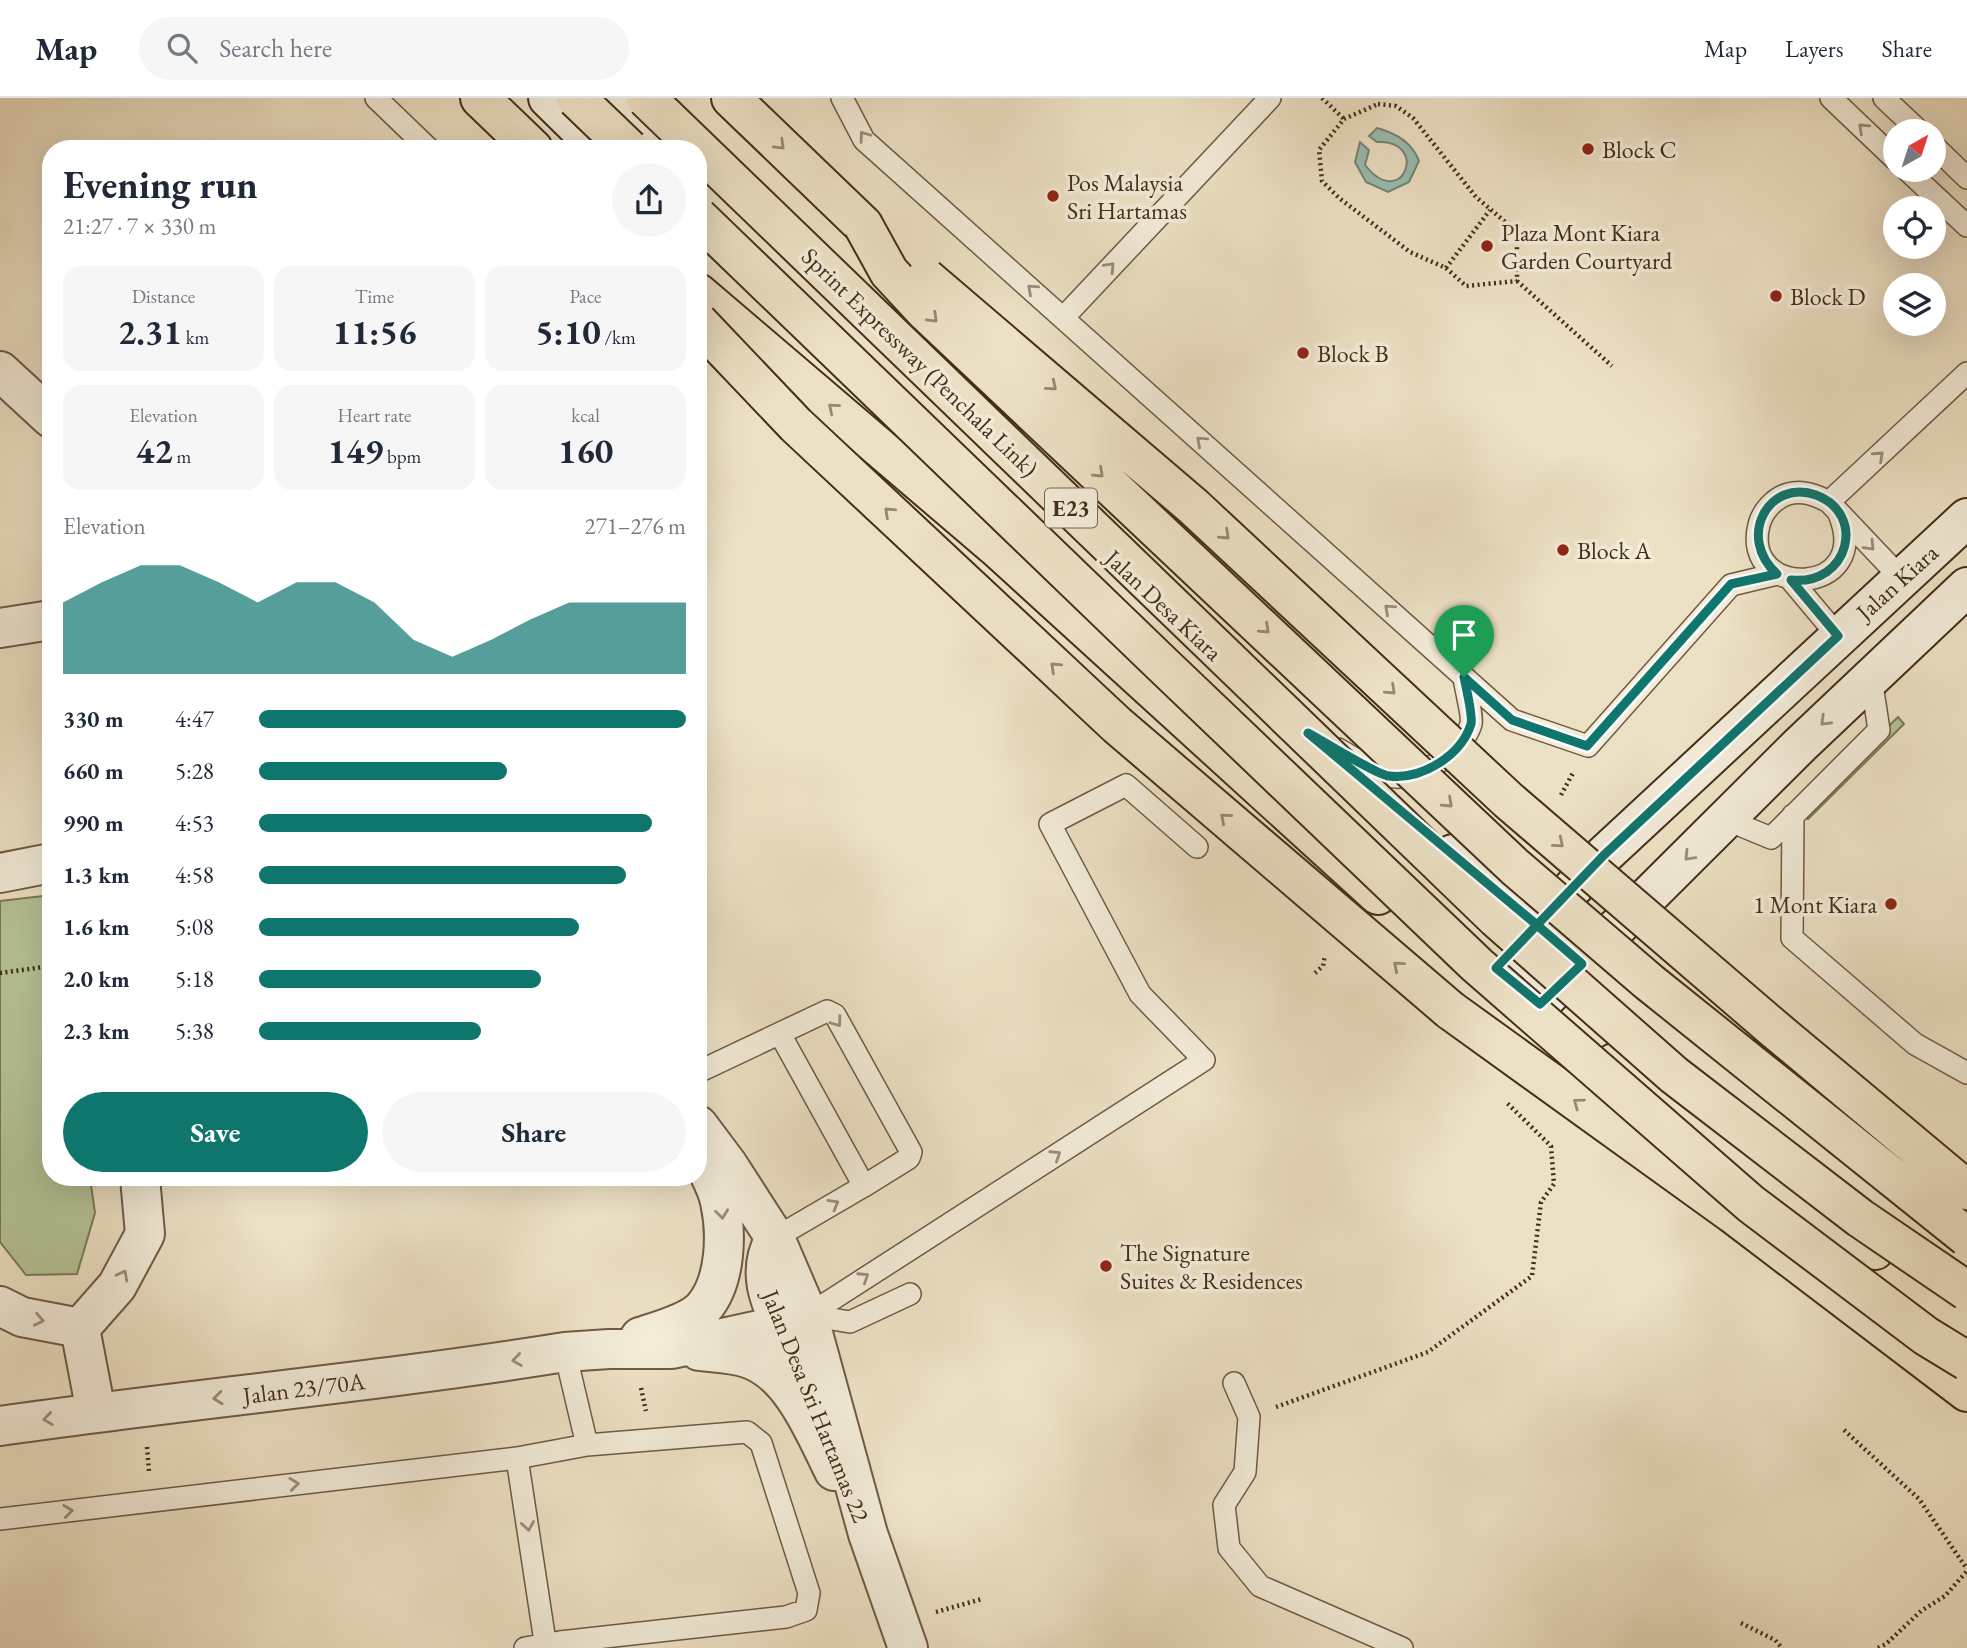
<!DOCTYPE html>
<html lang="en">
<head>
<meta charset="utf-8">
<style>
  :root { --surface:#fff; --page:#f6f6f7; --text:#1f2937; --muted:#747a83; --line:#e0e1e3; --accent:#0f766e }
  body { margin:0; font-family:"EB Garamond",serif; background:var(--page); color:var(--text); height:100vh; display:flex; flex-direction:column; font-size:26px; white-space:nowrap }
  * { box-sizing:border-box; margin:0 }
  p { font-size:23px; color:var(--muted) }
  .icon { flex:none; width:38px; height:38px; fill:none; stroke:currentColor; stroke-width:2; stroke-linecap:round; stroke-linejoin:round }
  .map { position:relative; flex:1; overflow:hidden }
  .sheet { position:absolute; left:42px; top:42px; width:665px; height:1046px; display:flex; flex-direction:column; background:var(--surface); border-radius:28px; box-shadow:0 7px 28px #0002 }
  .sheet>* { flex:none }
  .needle { width:46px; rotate:39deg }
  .tools { position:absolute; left:1883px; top:21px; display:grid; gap:14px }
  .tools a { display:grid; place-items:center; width:63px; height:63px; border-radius:50%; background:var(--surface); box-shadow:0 7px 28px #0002; font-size:35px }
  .pin { position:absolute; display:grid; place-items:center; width:60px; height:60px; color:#fff; margin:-72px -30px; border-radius:50% 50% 50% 0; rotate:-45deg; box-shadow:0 0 7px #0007 }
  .pin .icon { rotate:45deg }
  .round { display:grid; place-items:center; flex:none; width:74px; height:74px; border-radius:37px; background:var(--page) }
  .summary { display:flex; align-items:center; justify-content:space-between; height:119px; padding:0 21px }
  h1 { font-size:38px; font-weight:700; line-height:52px }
  .stats { display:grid; grid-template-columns:repeat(3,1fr); gap:10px; height:119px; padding:7px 21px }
  .stats div { display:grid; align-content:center; border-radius:18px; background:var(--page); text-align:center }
  .stats b { font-size:35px; font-weight:700 }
  .stats small { font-size:19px; font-weight:400 }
  .stats p { font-size:19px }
  .chart { height:196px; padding:14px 21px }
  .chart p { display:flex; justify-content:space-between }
  .chart svg { width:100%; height:126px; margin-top:7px; fill:var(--accent); opacity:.7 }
  .primary-button { display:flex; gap:14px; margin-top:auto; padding:14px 21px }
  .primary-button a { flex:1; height:80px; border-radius:42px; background:var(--accent); color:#fff; font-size:28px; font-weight:700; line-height:80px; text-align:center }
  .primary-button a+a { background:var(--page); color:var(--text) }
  ul { padding:0 21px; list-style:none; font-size:23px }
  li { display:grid; grid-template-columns:112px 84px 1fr; align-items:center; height:52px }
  li i { height:18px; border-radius:9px; background:var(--accent) }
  header { display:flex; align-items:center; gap:42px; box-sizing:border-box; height:98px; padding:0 35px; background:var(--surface); border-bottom:2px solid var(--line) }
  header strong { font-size:33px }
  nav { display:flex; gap:38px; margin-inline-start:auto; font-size:24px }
  .search { width:490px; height:63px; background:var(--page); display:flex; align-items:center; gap:18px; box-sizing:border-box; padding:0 24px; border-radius:38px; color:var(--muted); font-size:26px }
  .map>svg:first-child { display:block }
  .green { fill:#b5c397; stroke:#7c7858; stroke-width:2 }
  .water { fill:#99beb2; stroke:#778475; stroke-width:2 }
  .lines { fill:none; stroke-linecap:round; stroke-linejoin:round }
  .lane-casing { stroke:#6e5a45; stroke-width:24 }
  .street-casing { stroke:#6e5a45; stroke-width:42 }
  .secondary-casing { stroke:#442d1a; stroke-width:42 }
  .highway-casing { stroke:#442d1a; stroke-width:42 }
  .path { stroke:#442d1a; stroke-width:4.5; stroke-dasharray:2 3.5; stroke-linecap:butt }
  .lane { stroke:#f3ecd9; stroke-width:21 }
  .street { stroke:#f3ecd9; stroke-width:38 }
  .secondary { stroke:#f3ecd9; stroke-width:38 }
  .highway { stroke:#ede1c5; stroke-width:38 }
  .highway-bridge-casing { stroke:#442d1a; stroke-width:42; stroke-linecap:butt }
  .highway-bridge { stroke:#ede1c5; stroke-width:38 }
  .oneway { stroke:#9c8c7a }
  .oneway2 { stroke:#988770 }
  .route-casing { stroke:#fff; stroke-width:14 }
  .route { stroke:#0f766e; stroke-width:9 }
  .poi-dot { fill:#8f2418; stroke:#f3ecd9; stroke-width:2.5 }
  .labels { text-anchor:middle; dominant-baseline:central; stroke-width:7; stroke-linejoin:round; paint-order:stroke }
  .shield { fill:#f3ecd9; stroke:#786653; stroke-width:2 }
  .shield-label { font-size:23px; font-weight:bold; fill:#442d1a }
  .poi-label { font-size:24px; fill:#442d1a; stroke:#f3ecd9; text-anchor:start }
  .street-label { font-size:24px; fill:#442d1a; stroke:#f3ecd9 }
</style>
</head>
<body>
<header>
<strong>Map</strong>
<div class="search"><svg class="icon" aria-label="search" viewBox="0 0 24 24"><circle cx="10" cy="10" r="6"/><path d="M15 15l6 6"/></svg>Search here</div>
<nav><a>Map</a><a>Layers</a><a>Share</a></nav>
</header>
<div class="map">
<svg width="1967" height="1550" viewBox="0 0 1967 1550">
  <rect width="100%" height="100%" fill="#ede1c5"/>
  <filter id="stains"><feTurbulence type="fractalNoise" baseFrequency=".00286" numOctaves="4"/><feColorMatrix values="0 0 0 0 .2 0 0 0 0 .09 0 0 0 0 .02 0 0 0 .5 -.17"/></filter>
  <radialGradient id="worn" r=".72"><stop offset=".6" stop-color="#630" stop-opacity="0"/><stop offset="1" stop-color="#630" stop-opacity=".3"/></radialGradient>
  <path class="green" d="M1898,619L1904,626L1808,721L1801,714Z
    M51,797V1080H90L95,1115L77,1176L26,1177L0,1144V803Z"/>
  <path class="water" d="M1377,30C1396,35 1412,44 1419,63L1409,84L1388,94L1366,84L1355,64L1360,44L1369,52L1365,67C1403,115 1430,41 1377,44L1369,38Z"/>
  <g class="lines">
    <g class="lane-casing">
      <path id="lane" d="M376,0L429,51
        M842,0L864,42L1512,622L1588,648L1731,487L1777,476
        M1831,0L1895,61
        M1884,0L1919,33
        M1934,48L1967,80
        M1907,72L1967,128
        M1064,219L1270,0
        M1829,404L1967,275
        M1839,416C1874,500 1740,502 1759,427C1762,414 1774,400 1788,396C1803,392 1816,397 1829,404L1901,480
        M1791,482L1838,538
        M1338,651C1353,659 1369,671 1385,677C1414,688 1463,654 1471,626C1473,617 1465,590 1464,579
        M1793,717L1792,840L1915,946L1967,975
        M1725,721L1771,740L1879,632L1871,580
        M698,974L827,913L835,917L911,1054L909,1060L864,1088
        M775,1140L864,1088L780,936
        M808,1217L1204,962L1140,896L1050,726L1126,687L1197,749
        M808,1217L850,1224L910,1196
        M565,1254L587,1347
        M1234,1285L1249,1319L1245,1374L1224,1407L1229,1450L1260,1488L1402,1550
        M517,1360L546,1550
        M0,1421L517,1360L587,1347L747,1334L761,1345L809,1495L806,1512L786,1519L560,1544L525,1550"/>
    </g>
    <g class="street-casing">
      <path id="street" d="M0,273L51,320
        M0,530L51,522
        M0,775L51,765
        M698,1027L728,1067L775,1140L808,1217L868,1436L908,1550
        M774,1142C753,1181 776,1213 791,1250
        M0,1208L22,1219L80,1230
        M80,1230L117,1188L145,1136L140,1080
        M80,1230L96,1314
        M640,1239C658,1233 692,1224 704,1209C726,1183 727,1135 720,1104C717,1088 707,1073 701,1058
        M699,1253C715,1255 731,1255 747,1260C791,1273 815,1335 834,1373
        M0,1328C188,1301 378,1284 565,1254L609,1251H672L782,1227L808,1217"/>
    </g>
    <g class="secondary-casing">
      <path id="secondary" d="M548,0L600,51
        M619,0L671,49
        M1453,756L1582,866
        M1534,831L1604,757L1967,420
        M1505,878L1540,906L1800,647L1967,489"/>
    </g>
    <g class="highway-casing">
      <path id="highway" d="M480,0L533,51
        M731,0L863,127
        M698,195L997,450L1378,797
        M1582,866L1743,1008L1903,1122L1967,1164
        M1450,912L1733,1116L1967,1294
        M1614,965L1875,1152"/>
    </g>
    <path class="path" d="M1322,0L1344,21
      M1378,6L1396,8L1413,20L1476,99L1517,134V183L1466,188L1446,170L1410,154L1339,100L1322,83L1319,52L1344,21Z
      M1446,170L1490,112
      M1517,183L1612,268
      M1561,697L1574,673
      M0,875L51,868
      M1315,875L1323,868L1325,857
      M641,1290L646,1313
      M1276,1309L1428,1254L1532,1178L1541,1104L1554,1086L1551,1048L1506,1004
      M1844,1332L1919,1401L1967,1471
      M147,1349L149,1373
      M936,1514L982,1501
      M1741,1525L1775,1542L1782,1550
      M1878,1550L1886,1546L1921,1513L1945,1498L1967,1473"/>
    <use href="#lane" class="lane"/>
    <use href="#street" class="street"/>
    <use href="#secondary" class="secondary"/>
    <use href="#highway" class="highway"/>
    <g class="highway-bridge-casing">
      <path id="highway-bridge" d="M576,0L629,51
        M646,0L1496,820L1674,977L1860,1120L1967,1193
        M698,119L1163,567L1477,867L1751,1106L1926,1238L1967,1263
        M863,127L889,174L926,214L1515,769L1649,884L1967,1139
        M926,180L1194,409L1508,702L1772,929L1967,1092
        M698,224L796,327L1117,627L1450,912"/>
    </g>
    <use href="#highway-bridge" class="highway-bridge"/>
  </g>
  <defs><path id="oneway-chevron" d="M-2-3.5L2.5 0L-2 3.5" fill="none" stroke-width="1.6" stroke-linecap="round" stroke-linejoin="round" transform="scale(1.75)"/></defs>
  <g class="oneway">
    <use href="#oneway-chevron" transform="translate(1863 30) rotate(-137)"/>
    <use href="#oneway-chevron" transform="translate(864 38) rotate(-126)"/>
    <use href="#oneway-chevron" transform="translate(1110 169) rotate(-47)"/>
    <use href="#oneway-chevron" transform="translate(1032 191) rotate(-138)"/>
    <use href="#oneway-chevron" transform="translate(1201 343) rotate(-138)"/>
    <use href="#oneway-chevron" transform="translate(1879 358) rotate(-43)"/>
    <use href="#oneway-chevron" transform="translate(1870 448) rotate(46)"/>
    <use href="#oneway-chevron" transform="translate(1389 511) rotate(-138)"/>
    <use href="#oneway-chevron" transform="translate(1825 623) rotate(136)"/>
    <use href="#oneway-chevron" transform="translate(1689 758) rotate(134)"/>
    <use href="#oneway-chevron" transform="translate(837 924) rotate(54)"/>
    <use href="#oneway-chevron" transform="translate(1056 1057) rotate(-33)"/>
    <use href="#oneway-chevron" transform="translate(834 1106) rotate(-30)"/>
    <use href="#oneway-chevron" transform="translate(722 1116) rotate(83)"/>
    <use href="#oneway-chevron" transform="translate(123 1177) rotate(-62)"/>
    <use href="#oneway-chevron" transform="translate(864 1179) rotate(-33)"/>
    <use href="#oneway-chevron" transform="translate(39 1222) rotate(11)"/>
    <use href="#oneway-chevron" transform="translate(517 1262) rotate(172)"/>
    <use href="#oneway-chevron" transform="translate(218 1300) rotate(174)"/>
    <use href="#oneway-chevron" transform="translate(48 1321) rotate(172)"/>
    <use href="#oneway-chevron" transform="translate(294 1386) rotate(-7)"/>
    <use href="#oneway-chevron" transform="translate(68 1413) rotate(-7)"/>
    <use href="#oneway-chevron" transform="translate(528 1428) rotate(81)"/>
  </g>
  <g class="oneway2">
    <use href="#oneway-chevron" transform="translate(780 47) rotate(44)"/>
    <use href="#oneway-chevron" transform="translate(933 220) rotate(44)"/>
    <use href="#oneway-chevron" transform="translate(1052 288) rotate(40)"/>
    <use href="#oneway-chevron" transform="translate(833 310) rotate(-140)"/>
    <use href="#oneway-chevron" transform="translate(1099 375) rotate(43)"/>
    <use href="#oneway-chevron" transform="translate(889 414) rotate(-137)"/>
    <use href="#oneway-chevron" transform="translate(1225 437) rotate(43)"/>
    <use href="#oneway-chevron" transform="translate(1265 531) rotate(43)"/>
    <use href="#oneway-chevron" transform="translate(1055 569) rotate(-137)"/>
    <use href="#oneway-chevron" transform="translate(1391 592) rotate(43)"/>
    <use href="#oneway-chevron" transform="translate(1448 705) rotate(43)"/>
    <use href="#oneway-chevron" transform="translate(1225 720) rotate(-139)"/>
    <use href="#oneway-chevron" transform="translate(1559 745) rotate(40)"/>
    <use href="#oneway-chevron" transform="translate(1398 868) rotate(-139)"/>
    <use href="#oneway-chevron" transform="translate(1578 1005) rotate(-144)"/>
  </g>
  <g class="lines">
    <g class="route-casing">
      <path id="route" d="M1464,579C1466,590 1473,617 1471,626C1461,658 1421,682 1389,678C1377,677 1323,643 1308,635L1537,827L1496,870L1540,906L1582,866L1537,827L1604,757L1838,538L1791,482C1849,488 1867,416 1816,397C1769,380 1736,439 1777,476L1731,486L1587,648L1512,622L1464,579"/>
    </g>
    <use href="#route" class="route"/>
  </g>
  <g class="poi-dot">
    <circle cx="1588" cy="51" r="7"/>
    <circle cx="1053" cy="98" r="7"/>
    <circle cx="1487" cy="148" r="7"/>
    <circle cx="1776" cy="198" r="7"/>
    <circle cx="1303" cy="255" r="7"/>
    <circle cx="1563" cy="452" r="7"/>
    <circle cx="1891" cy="806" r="7"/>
    <circle cx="1106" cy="1168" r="7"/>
  </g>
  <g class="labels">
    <rect class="shield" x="1045" y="390.5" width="52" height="39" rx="5"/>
    <g class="shield-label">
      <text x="1071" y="410">E23</text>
    </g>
    <g class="poi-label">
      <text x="1602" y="51">Block C</text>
      <text x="1067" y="84">Pos Malaysia<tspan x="1067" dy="28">Sri Hartamas</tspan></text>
      <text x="1501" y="134">Plaza Mont Kiara<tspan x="1501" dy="28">Garden Courtyard</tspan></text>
      <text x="1790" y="198">Block D</text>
      <text x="1317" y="255">Block B</text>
      <text x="1577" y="452">Block A</text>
      <text x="1877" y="806" text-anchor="end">1 Mont Kiara</text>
      <text x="1120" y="1154">The Signature<tspan x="1120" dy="28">Suites &amp; Residences</tspan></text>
    </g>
    <g class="street-label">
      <text transform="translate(920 264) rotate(44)">Sprint Expressway (Penchala Link)</text>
      <text transform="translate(1897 484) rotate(-42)">Jalan Kiara</text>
      <text transform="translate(1164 507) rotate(43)">Jalan Desa Kiara</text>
      <text transform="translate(304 1290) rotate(-7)">Jalan 23/70A</text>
      <text transform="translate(816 1308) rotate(68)">Jalan Desa Sri Hartamas 22</text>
    </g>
  </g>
  <rect width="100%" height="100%" filter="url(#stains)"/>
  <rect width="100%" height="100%" fill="url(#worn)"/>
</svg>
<div class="tools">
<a><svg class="needle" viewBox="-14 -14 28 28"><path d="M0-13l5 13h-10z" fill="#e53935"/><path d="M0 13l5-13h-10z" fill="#747a83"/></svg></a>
<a><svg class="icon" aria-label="locate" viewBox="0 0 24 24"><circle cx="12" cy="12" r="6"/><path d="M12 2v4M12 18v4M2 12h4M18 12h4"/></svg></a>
<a><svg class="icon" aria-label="layers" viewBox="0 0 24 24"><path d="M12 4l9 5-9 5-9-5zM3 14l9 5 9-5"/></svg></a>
</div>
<div class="pin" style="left:1464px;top:579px;background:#1e9e55"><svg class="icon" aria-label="arrive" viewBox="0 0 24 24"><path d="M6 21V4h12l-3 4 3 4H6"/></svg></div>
<section class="sheet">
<div class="summary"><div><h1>Evening run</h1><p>21:27 · 7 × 330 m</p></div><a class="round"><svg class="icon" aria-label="share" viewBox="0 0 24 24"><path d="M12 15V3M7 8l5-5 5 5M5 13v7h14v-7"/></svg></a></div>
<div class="stats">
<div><p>Distance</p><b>2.31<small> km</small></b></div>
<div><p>Time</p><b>11:56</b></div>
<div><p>Pace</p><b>5:10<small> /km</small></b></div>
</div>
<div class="stats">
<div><p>Elevation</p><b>42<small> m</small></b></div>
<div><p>Heart rate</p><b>149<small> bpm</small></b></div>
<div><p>kcal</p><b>160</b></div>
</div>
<div class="chart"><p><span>Elevation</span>271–276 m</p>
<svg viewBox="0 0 160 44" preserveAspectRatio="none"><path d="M0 44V19L10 12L20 6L30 6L40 12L50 19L60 12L70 12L80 19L90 32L100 38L110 32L120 25L130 19L140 19L150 19L160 19V44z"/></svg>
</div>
<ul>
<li><b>330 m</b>4:47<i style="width:100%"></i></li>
<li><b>660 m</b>5:28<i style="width:58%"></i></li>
<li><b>990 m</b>4:53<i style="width:92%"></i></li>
<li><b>1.3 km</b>4:58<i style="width:86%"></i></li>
<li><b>1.6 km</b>5:08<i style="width:75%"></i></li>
<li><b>2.0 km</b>5:18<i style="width:66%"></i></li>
<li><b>2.3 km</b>5:38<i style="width:52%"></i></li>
</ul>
<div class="primary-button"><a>Save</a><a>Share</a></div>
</section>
</div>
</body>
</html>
